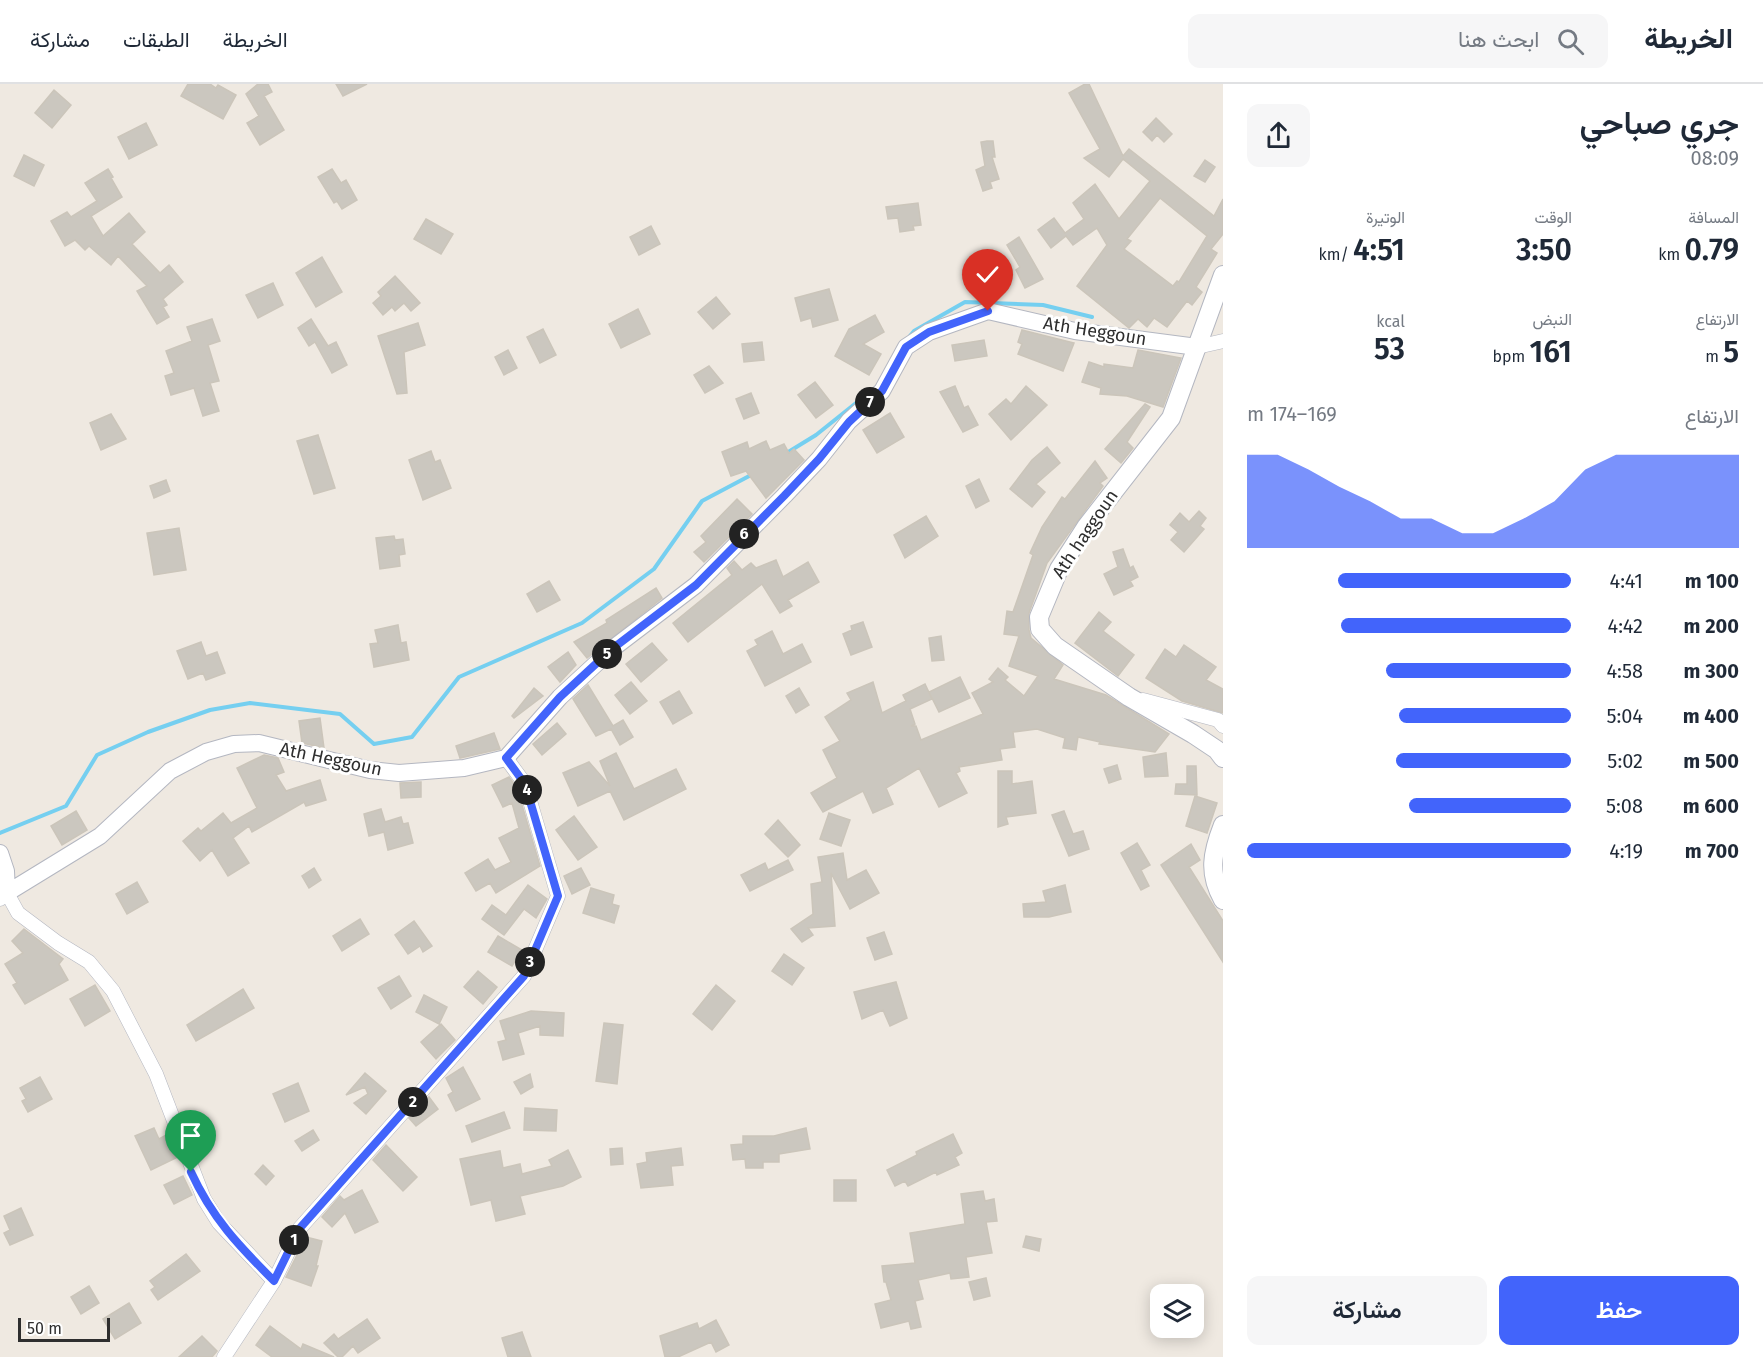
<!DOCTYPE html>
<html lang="ar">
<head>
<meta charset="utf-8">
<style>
  :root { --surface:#fff; --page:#f6f6f7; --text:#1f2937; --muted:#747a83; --line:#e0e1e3; --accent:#4264fb }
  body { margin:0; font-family:"Fira Sans",Vazirmatn,sans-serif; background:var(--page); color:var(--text); direction:rtl; height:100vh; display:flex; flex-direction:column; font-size:22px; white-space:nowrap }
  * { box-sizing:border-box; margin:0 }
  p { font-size:20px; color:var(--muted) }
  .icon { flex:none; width:33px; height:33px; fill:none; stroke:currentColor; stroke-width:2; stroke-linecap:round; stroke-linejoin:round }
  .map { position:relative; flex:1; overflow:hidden; direction:ltr }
  .side { display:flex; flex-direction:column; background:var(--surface); width:540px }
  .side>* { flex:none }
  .tools { position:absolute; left:1150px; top:1200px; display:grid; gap:12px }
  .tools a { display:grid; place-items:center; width:54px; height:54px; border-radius:12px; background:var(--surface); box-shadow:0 3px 15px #0003; font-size:30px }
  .scale { position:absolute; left:18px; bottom:15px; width:92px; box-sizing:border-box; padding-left:6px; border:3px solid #2e2e2e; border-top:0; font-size:16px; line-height:21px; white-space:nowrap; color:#2e2e2e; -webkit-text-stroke:4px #fff; paint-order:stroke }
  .pin { position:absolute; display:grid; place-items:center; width:51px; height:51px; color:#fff; margin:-62px -26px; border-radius:50% 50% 50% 0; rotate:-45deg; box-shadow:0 0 6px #0007 }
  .pin .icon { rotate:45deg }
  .km { position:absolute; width:30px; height:30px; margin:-15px; border-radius:50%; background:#222; color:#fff; font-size:16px; line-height:30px; text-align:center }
  .round { display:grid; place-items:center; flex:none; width:63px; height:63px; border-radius:12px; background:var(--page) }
  .head { display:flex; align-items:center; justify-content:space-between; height:102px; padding:0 24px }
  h1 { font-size:33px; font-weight:600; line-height:45px }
  .metrics { display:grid; grid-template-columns:repeat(3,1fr); gap:9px; height:102px; padding:6px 24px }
  .metrics div { display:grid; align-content:center }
  .metrics b { font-size:30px; font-weight:600 }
  .metrics small { font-size:16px; font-weight:400 }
  .metrics p { font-size:16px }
  .chart { height:168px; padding:12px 24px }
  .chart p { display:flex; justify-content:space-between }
  .chart svg { width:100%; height:108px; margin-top:6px; fill:var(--accent); opacity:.7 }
  .button { display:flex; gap:12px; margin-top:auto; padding:12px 24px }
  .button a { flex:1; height:69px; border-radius:12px; background:var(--accent); color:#fff; font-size:24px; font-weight:600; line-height:69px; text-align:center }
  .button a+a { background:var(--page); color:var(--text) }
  ul { padding:0 24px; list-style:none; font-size:20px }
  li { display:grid; grid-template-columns:96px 72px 1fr; align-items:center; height:45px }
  li i { height:15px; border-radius:8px; background:var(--accent) }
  header { display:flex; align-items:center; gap:36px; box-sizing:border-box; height:84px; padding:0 30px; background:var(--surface); border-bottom:2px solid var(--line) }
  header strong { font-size:28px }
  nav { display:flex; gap:33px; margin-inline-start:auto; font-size:21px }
  .search { width:420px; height:54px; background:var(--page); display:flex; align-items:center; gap:15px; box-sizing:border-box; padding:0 21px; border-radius:12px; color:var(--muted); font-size:22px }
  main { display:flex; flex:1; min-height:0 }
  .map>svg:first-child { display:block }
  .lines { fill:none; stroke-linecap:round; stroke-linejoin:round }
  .stream { stroke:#75cff0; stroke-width:4 }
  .building { fill:#cbc7bf; stroke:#cbc5ba; stroke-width:1.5; fill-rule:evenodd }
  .minor-casing { stroke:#b4b7c1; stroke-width:15 }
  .tertiary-casing { stroke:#b4b7c1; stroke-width:18 }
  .secondary-casing { stroke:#b4b7c1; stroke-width:20 }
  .minor { stroke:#fff; stroke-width:14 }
  .tertiary { stroke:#fff; stroke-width:16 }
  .secondary { stroke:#fff; stroke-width:18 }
  .route-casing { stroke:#fff; stroke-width:12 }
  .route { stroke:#4264fb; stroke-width:8 }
  .labels { text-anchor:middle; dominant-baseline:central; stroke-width:6; stroke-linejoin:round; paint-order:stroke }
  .street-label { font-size:18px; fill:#2e2e2e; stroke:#fff }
</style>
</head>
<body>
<header>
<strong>الخريطة</strong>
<div class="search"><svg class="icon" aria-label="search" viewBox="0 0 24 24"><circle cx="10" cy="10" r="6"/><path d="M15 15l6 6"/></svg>ابحث هنا</div>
<nav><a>الخريطة</a><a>الطبقات</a><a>مشاركة</a></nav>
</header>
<main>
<section class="side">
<div class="head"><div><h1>جري صباحي</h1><p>08:09</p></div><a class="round"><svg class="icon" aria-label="share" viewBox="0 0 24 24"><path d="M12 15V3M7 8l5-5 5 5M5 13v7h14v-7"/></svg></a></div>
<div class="metrics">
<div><p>المسافة</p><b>0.79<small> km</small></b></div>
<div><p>الوقت</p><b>3:50</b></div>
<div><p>الوتيرة</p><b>4:51<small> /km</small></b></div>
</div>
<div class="metrics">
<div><p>الارتفاع</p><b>5<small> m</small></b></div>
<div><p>النبض</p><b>161<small> bpm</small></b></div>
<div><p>kcal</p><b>53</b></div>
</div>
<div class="chart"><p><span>الارتفاع</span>169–174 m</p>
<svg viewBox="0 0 160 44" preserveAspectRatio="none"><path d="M0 44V6L10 6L20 12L30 19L40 25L50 32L60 32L70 38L80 38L90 32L100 25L110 12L120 6L130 6L140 6L150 6L160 6V44z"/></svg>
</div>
<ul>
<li><b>100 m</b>4:41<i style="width:72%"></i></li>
<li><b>200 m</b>4:42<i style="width:71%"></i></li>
<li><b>300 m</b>4:58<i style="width:57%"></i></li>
<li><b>400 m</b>5:04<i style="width:53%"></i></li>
<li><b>500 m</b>5:02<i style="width:54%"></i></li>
<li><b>600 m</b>5:08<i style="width:50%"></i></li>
<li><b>700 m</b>4:19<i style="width:100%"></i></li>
</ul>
<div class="button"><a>حفظ</a><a>مشاركة</a></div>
</section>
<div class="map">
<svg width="1223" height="1273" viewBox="0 0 1223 1273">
  <rect width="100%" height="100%" fill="#efe9e1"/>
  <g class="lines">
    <path class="stream" d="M910,252L914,247L965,218L1043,221L1092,233
      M785,370L816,351L866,311
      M0,749L66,722L97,671L148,648L210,626L250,619L340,630L374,660L412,653L459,593L582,539L654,485L702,417L753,390"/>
  </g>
  <path class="building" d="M188,0H210L216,4L218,1L236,11L223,35L181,12Z
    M258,0H268L272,8L264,12L284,46L260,61L247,39L259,32L246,10Z
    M336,0H367L343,12Z
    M1085,0H1089L1123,72L1129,65L1214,132L1223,115V150L1211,165L1217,169L1196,203L1202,208L1192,221L1187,217L1167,243L1154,234L1147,243L1138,235L1129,244L1077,202L1107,161L1097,144L1073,161L1066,152L1051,164L1038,146L1054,134L1065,149L1084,135L1073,119L1095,100L1119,135L1150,97L1123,75L1109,93L1084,74L1100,65L1069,9ZM1160,114L1207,152L1179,198L1177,197L1173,202L1124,165L1131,157L1127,155Z
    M54,6L71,21L52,44L35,29Z
    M1156,34L1172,50L1164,58L1157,51L1152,57L1143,48Z
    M146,39L157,61L129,75L118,53Z
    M987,57H993L995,73H992L999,95L990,98L992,104L983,107L976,86L985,82L981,58Z
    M24,71L44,81L34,102L14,92Z
    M1205,76L1215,83L1205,98L1194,92Z
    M108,85L113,93L111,94L122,113L91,132L103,152L129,129L145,148L132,160L160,189L169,181L183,198L163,215L167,221L163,223L169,233L157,240L137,207L147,202L118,172L111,181L89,162L85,166L75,156L65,162L51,137L67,128L71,133L97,117L85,99Z
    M332,85L341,99L346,96L357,116L342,125L337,117L334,119L318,93Z
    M918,119L921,141L913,142L914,146L900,148L898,134L888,135L886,123Z
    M426,135L453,150L441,170L414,155Z
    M651,142L660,160L639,171L630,153Z
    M1019,153L1043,195L1025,204L1016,186L1020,183L1007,161Z
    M322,173L342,208L316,223L296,189Z
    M395,192L420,219L411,227L404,219L395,227L392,223L383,231L373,219L381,212L378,208Z
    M273,199L283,221L258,234L246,211Z
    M829,205L838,236L813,243L811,234L801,237L795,214Z
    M716,213L730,230L713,245L698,228Z
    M638,225L650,250L621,264L609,240Z
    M875,231L884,248L863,260L881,270L869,291L835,272L849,245Z
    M212,235L220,257L208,261L219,297L210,299L219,327L203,332L194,304L171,311L165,292L174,289L166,267L192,257L187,243Z
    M311,235L328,262L336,258L347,281L332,289L315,258L309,262L298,244Z
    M418,239L425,261L404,268L407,309L397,310L378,252Z
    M543,245L556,271L540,279L527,253Z
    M1022,246L1074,259L1063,287L1018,270L1022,260L1018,258Z
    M984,256L987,272L955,277L952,261Z
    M762,258L764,276L744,278L742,260Z
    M508,266L517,284L504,291L495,273Z
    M1138,266L1181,274L1163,323L1127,312L1100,310L1101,304L1082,298L1089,278L1104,283V280L1133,284Z
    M709,282L723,299L705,309L694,291Z
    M815,298L833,321L816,334L798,311Z
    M955,302L964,324L968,322L978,341L963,348L940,308Z
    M1026,302L1047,321L1011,356L989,330L1006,315L1011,320Z
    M751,309L759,329L744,335L736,315Z
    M1145,320L1150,323L1127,358L1133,364L1121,379L1105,365Z
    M890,329L904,353L877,369L863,346Z
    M111,330L126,355L101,366L90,339Z
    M318,351L335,404L314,410L297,357Z
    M766,357L770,366L784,360L789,369L794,365L804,376L766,414L746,387L731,392L722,368L747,358L749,365Z
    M1047,363L1060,379L1036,400L1045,408L1032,423L1010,405L1032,376Z
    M431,367L435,378L440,376L451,404L423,416L409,376Z
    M1095,377L1107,394L1100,399L1103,402L1047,479L1029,529V546L1031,554L1063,581L1054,595L1106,611L1169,650L1155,668L1099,660L1100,658L1078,653L1076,666L1063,664L1065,654L1037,645L1013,648L1015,663L1000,665L1002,676L959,683L960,687L956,689L967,709L939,723L919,684L886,704L893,720L873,729L863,707L823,728L811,709L837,694L823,666L840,657L825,633L851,616L847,609L873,598L882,629L906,617L903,611L925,600L932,615L910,625L915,640L911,642H916L921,656L983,630L972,609L993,598L989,595L998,584L1008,593L1005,596L1024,612L1038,592L1009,582L1019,552L1004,550L1007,527L1013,528L1033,471L1030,469L1042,443L1062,413L1065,415Z
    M979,395L989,417L976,424L966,402Z
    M166,396L170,407L154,414L150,402Z
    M737,415L752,430L704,478L694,468L706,458L701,452Z
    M1199,427L1206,434L1200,442L1204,445L1184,468L1171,456L1178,448L1170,441L1180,429L1189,438Z
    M926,432L938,452L905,474L894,451Z
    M179,444L186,486L154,491L147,449Z
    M394,452L395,456L403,455L405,470L399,471L400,482L380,485L376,454Z
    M1123,465L1130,484L1133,482L1138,493L1130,497L1133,502L1114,511L1104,490L1118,483L1113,468Z
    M776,476L783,493L808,478L819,498L788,516L792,522L780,529L762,500L688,558L673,539L732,491L727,484L734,477L742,486L751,479L756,484Z
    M549,497L560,516L537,528L527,510Z
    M656,504L662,514L587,574L574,558L607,539L606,536Z
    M1099,528L1111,538L1103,547L1134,571L1118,592L1075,559Z
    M863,538L872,563L851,571L843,550L852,546L851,542Z
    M398,541L401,559L406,558L409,576L374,583L370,560L378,559L375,546Z
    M772,547L783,570L802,560L811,578L765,602L747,567L758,561L755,556Z
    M941,552L944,576L932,577L929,554Z
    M201,558L206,572L217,568L225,589L206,596L203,589L188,595L177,567Z
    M652,559L667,576L641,598L626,580Z
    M1184,561L1216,583L1206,596L1223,605V629L1182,617L1146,594L1165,565L1176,573Z
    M568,568L576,581L560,598L548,583Z
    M960,593L970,614L939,628L929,608Z
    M631,598L647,617L630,630L615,611Z
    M588,601L613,642L623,636L633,653L620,661L611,645L596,652L573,615Z
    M534,604L543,612L514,634L512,632Z
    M799,604L809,621L796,629L786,612Z
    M679,607L692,629L673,640L660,618Z
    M320,634L324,664L302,659L299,637Z
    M557,639L566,650L542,671L533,660Z
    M494,649L500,665L460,674L456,662Z
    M616,669L634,705L676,685L686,705L624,736L610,707L578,722L563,689L589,678L610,702L600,677Z
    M1166,669L1168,692L1145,693L1143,673Z
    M264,671L278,674L284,688L276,691L286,707L320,696L326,716L306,722L304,718L252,748L249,742L233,754L249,779L228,792L212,766L200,777L183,757L198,744L201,747L223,729L231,739L257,724L237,684Z
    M1117,681L1121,695L1109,699L1104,685Z
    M1187,682H1196L1197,711L1175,710L1176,700H1187Z
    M998,687H1012V700L1032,697L1036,729L1006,733L1008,740L998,743Z
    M509,693L517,704L540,782L496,809L490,799L476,807L465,789L488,775L495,786L511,778L499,754L519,744L512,719L503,723L492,701Z
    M421,698V713L401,714L400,699Z
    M1195,712L1217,719L1207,749L1186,742Z
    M381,725L385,738L401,733L403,740L408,739L413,759L388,766L384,748L369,752L364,730Z
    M76,727L87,746L62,761L51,742Z
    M1064,727L1073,750L1083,747L1089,765L1069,772L1052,731Z
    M829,729L850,736L841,762L820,755Z
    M574,732L597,763L578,776L556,746Z
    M778,736L800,761L788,773L765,750Z
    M1137,759L1150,781L1141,786L1149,802L1141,806L1121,769Z
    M1191,760L1200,776L1189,783L1223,837V878L1161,781Z
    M843,769L847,796L866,786L879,809L850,825L831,789L835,842L808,844L813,851L802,858L791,845L813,830L811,800L822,798L818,773Z
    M788,776L793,786L750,807L741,791L765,779L768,786Z
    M314,784L321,796L309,804L302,792Z
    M581,784L590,801L572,810L564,792Z
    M137,798L148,818L127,830L116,810Z
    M528,801L547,815L536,834L524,825L504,851L482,835L492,821L506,831Z
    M1065,801L1071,828L1049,833H1024L1023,820L1046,818L1043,807Z
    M591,804L614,811L612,820L619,822L614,839L583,829Z
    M360,835L369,850L342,867L333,852Z
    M414,837L432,862L423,868L420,862L408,870L395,851Z
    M24,845L63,875L59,880L68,896L25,920L13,901L17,899L5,880L23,869L12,857Z
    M884,848L892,870L875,876L867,854Z
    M498,852L522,866L512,882L488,868Z
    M784,870L804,884L792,901L772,887Z
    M478,887L497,903L483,920L464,903Z
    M399,892L411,912L391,925L378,904Z
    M896,898L907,934L890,942L883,926L862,935L854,908Z
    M95,901L110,927L85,942L70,915Z
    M716,901L735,917L712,946L693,930Z
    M243,905L254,924L196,957L187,941Z
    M424,911L447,923L439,940L416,928Z
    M531,927L564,929L563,952L540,951V942L518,949L524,970L503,976L498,958L506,956L500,937Z
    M604,939L623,941L617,1000L596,997Z
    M441,940L455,956L436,975L421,958Z
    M463,983L480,1015L456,1027L448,1011L453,1008L446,994Z
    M365,989L386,1007L366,1030L354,1019L368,1010L365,1003L346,1011Z
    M530,990L533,1003L521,1010L514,998Z
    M40,993L52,1015L28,1028L22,1017L26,1015L20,1004Z
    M298,999L309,1027L285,1038L273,1010Z
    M429,1013L438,1025L416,1042L409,1034Z
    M525,1024L557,1026L556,1047L524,1046Z
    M504,1028L510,1044L472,1058L466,1042Z
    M154,1044L159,1055L168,1050L178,1073L151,1086L135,1052Z
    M806,1044L810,1065L779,1070V1078H763V1084H746L745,1075L733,1076L731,1061L743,1060V1052H774Z
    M313,1046L319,1056L302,1067L295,1057Z
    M953,1050L962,1069L955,1073L959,1081L937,1091L936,1088L908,1102L905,1097L895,1102L887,1086L917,1071L916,1068Z
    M386,1061L417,1093L403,1107L373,1076Z
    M622,1064L623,1080L611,1081L610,1065Z
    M681,1064L683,1081L671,1082L673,1101L641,1104L637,1080L647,1078L646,1069Z
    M568,1066L581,1093L563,1102L520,1112L525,1130L496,1137L491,1116L471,1121L460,1075L500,1067L503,1084L520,1080L522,1090L552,1082L549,1076Z
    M263,1081L274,1092L266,1101L255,1090Z
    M183,1092L192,1111L174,1120L164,1101Z
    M834,1096H856V1117H834Z
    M362,1106L378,1138L355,1149L345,1129L332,1143L322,1133L340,1112L344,1116Z
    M983,1107L985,1117L994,1115L997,1137L986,1138L992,1169L966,1173L969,1193L951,1195L950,1189L918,1196L923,1215L915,1217L921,1243L911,1245L909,1237L881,1244L875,1220L891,1216L886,1198H884L882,1182L915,1179L910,1149L965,1140L961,1110Z
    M21,1124L33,1151L10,1161L4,1149L10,1146L4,1132Z
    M1026,1152L1041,1155L1039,1167L1023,1163Z
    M306,1153L322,1157L316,1182H318L311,1202L286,1193Z
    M186,1170L200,1187L158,1216L151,1206L155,1203L150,1197Z
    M986,1194L990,1212L974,1216L969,1198Z
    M89,1202L99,1219L81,1230L71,1213Z
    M129,1219L141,1239L115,1255L103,1235Z
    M367,1235L380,1254L358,1269L353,1262L342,1273H338L324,1259L334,1250L338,1255Z
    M716,1236L729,1261L716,1268L711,1258L678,1273H665L660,1252L697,1239L699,1245Z
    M270,1242L301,1265L303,1260L334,1273H272L256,1261Z
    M522,1248L531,1273H508L502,1254Z
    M202,1252L217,1267L212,1273H179Z"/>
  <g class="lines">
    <g class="minor-casing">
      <path id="minor" d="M1197,263L1223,257
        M1143,616L1218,636L1223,642
        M0,815L7,809L18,829L58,859L89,878L113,907L156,990L204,1115L219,1139L274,1197
        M224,1273L274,1197L300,1144L524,892L558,812L525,700L506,674"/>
    </g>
    <g class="tertiary-casing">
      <path id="tertiary" d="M0,769L6,787L7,809
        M7,809L100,752L170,687L206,668L234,660L259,659L370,686L399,689L464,684L506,674L560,613L612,565L696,501L784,412L819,375L849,337L882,307L906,263L929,248L988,227L1075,247L1197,263"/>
    </g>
    <g class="secondary-casing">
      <path id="secondary" d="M1223,191L1171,334L1086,443L1059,485L1039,533L1040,545L1055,562L1129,613L1193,650L1217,666L1223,674
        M1223,741C1212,769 1208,789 1223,816"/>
    </g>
    <use href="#minor" class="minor"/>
    <use href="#tertiary" class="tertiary"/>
    <use href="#secondary" class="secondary"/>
  </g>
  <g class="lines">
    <g class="route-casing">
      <path id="route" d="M191,1088C212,1134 239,1162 274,1197L300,1144L524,892L558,812L525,700L506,674L560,613L612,565L696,501L784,412L819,375L849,338L882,307L906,263L929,248L988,227"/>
    </g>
    <use href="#route" class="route"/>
  </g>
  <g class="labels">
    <g class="street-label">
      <text transform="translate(1095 247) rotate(9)">Ath Heggoun</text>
      <text transform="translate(1085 450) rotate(-56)">Ath haggoun</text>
      <text transform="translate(331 675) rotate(12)">Ath Heggoun</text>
    </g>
  </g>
</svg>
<div class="tools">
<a><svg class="icon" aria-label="layers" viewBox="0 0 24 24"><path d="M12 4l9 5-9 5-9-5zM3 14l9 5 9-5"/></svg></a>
</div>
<div class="scale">50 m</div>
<div class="pin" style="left:191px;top:1088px;background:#1e9e55"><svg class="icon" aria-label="arrive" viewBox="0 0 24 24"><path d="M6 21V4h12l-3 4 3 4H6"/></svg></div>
<div class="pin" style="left:988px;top:227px;background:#d93025"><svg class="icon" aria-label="check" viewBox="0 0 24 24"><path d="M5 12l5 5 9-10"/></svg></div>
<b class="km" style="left:294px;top:1156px">1</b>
<b class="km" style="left:413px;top:1018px">2</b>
<b class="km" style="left:530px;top:878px">3</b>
<b class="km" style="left:527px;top:706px">4</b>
<b class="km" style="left:607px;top:570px">5</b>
<b class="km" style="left:744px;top:450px">6</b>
<b class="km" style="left:870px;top:318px">7</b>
</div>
</main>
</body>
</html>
